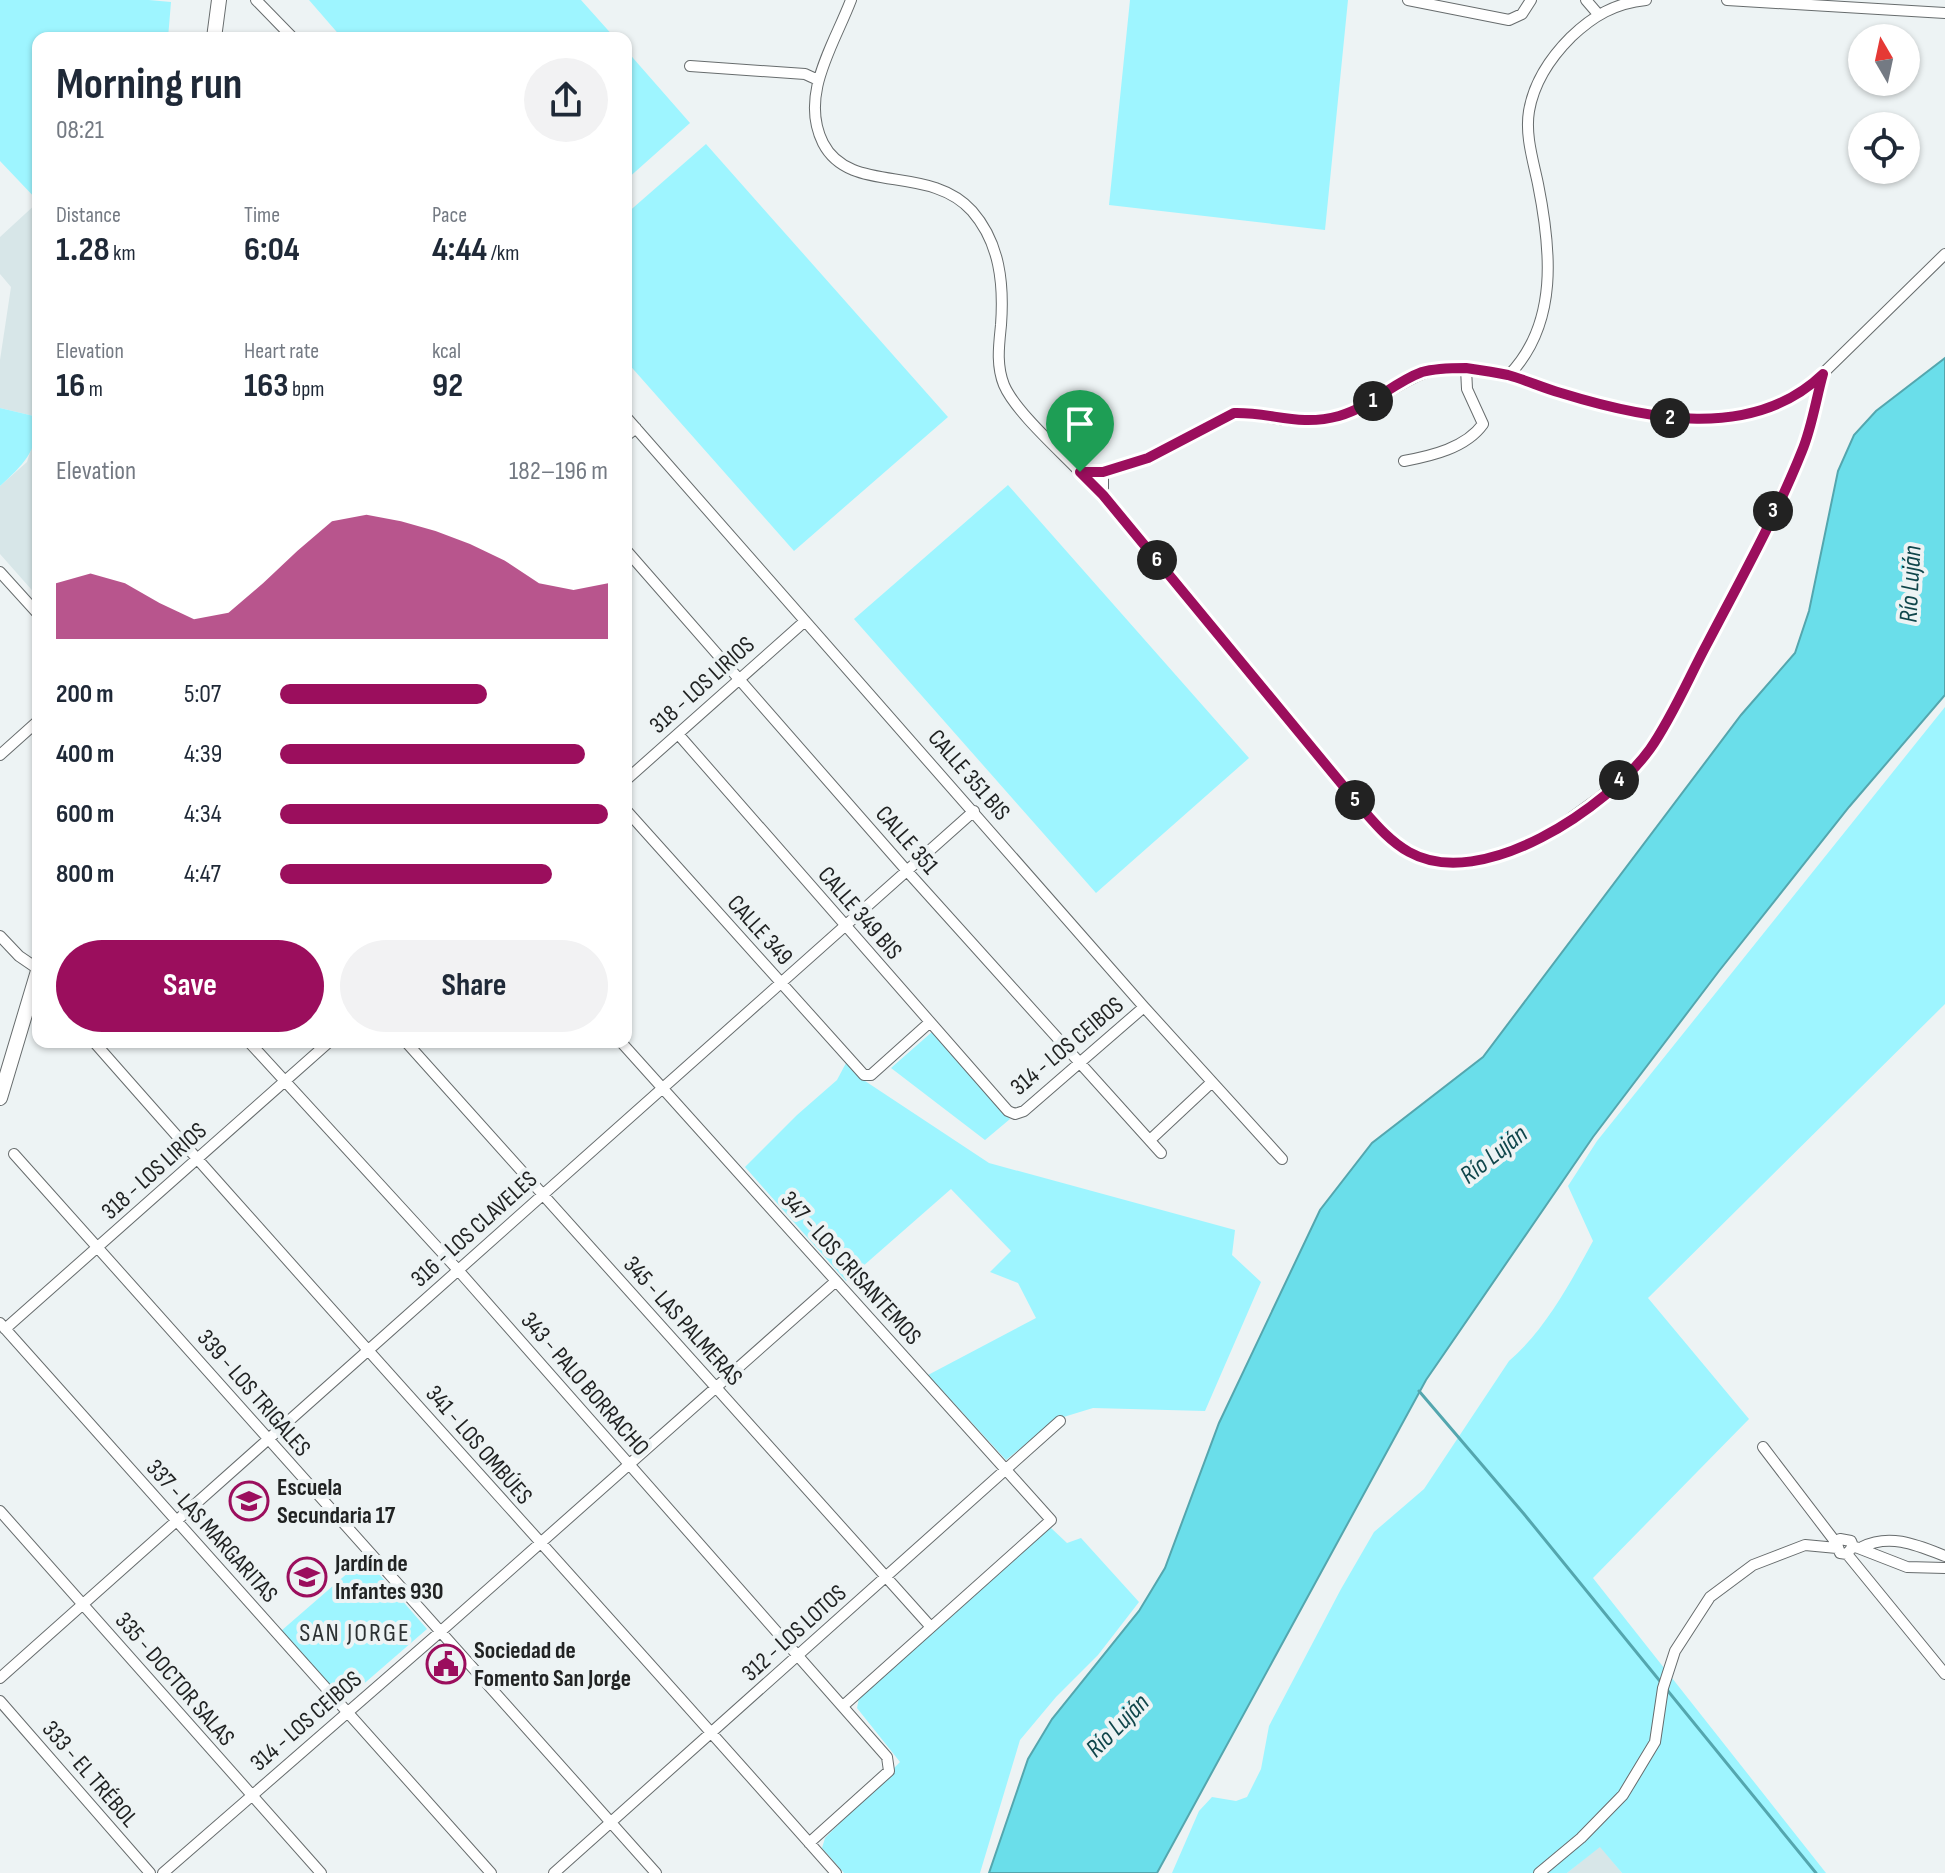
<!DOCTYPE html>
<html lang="en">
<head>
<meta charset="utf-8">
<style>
  :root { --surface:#fff; --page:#f2f2f3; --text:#1f2937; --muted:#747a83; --accent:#9b0e5d }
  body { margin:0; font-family:"Sofia Sans Condensed",sans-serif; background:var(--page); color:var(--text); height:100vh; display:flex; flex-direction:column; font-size:30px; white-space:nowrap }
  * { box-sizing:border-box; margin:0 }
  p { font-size:26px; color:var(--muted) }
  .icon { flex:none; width:44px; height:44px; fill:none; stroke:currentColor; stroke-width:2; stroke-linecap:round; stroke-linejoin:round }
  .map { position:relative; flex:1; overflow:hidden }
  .side { position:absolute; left:32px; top:32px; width:600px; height:1016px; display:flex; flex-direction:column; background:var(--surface); border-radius:16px; box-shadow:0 2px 6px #0004 }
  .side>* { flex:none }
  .needle { width:52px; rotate:351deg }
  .fabs { position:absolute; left:1848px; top:24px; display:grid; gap:16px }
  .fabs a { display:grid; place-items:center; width:72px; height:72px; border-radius:50%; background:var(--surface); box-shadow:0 2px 6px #0004; font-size:40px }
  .pin { position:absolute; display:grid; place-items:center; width:68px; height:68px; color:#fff; margin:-82px -34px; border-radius:50% 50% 50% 0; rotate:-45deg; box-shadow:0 0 8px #0007 }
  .pin .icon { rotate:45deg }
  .km { position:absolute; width:40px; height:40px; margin:-20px; border-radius:50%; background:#222; color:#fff; font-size:22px; line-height:40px; text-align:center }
  .round { display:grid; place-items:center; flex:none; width:84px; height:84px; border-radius:42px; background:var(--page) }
  .summary { display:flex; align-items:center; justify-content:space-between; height:136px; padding:0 24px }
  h1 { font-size:44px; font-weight:700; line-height:60px }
  .figures { display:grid; grid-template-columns:repeat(3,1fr); gap:12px; height:136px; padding:8px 24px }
  .figures div { display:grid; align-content:center }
  .figures b { font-size:34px; font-weight:700 }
  .figures small { font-size:22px; font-weight:400 }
  .figures p { font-size:22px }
  .chart { height:224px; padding:16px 24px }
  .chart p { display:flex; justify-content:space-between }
  .chart svg { width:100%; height:144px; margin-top:8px; fill:var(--accent); opacity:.7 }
  .button { display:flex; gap:16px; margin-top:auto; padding:16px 24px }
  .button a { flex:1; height:92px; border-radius:48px; background:var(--accent); color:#fff; font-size:32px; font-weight:700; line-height:92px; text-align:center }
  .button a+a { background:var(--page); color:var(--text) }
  ul { padding:0 24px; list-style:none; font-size:26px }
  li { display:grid; grid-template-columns:128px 96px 1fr; align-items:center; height:60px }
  li i { height:20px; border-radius:10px; background:var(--accent) }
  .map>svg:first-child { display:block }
  .built { fill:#d7e6e8 }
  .green { fill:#9ef5ff }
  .water { fill:#6adeea; stroke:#54a6ae; stroke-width:2 }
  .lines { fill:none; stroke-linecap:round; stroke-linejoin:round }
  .stream { stroke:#54a6ae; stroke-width:3 }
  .street-casing { stroke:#676c6d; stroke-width:12 }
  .secondary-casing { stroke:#676c6d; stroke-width:16 }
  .street { stroke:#fff; stroke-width:10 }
  .secondary { stroke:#fff; stroke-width:14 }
  .route-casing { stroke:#fff; stroke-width:16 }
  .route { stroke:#9b0e5d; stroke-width:10 }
  .labels { text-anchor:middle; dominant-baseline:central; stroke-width:8; stroke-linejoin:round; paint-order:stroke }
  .street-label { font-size:24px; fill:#212323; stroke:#edf3f4 }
  .poi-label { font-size:24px; font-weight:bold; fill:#212323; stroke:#edf3f4; text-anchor:start }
  .water-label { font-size:26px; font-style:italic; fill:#10464b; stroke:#edf3f4 }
  .neighbourhood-label { font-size:26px; letter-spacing:2px; fill:#2d3233; stroke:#edf3f4 }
</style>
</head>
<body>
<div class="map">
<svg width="1945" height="1873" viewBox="0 0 1945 1873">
  <rect width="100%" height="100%" fill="#edf3f4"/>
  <path class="built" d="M38,202V417L0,408V360L11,287L0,274V237Z
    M38,428V597L0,554V486L27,462Z
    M1600,1846L1622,1873H1567Z"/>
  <path class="green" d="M0,0H149L171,2L168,38H38V201L0,161Z
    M309,0H581L615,38H342Z
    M1130,0H1348L1325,230L1109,205Z
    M626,50L690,123L626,180Z
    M706,144L948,417L794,551L626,361V214Z
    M0,408L38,417C38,451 23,465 0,486Z
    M1008,485L1249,758L1096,893L854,619Z
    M1945,707V1004L1648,1298L1749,1419L1593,1578L1826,1873H1622L1600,1847L1567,1873H1172L1199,1811L1212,1797L1236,1801L1247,1797L1261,1769L1269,1726L1341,1589L1374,1532L1424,1489L1509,1361C1546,1329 1570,1283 1593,1241L1568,1186L1597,1141Z
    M932,1032L1010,1119L985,1140L891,1068Z
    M846,1063L859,1077L989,1163L1235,1230L1232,1255L1261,1282L1205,1411L1093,1408L1057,1419L1006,1460L928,1375L1036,1318L1018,1283L990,1272L1011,1251L951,1189L846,1281L745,1167L797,1115L837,1080Z
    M1050,1527L1067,1543L1081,1538L1139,1602L1098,1655L1056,1697L1020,1740L980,1873H844L822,1848L825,1838L900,1762L857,1708L859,1698Z
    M365,1558L427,1629L344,1701L281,1631Z"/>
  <path class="water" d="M1945,358V695L1849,807L1719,971L1593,1137L1426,1380L1157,1873H989L1028,1759L1052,1719L1139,1611L1165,1568L1219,1423L1320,1210L1372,1143L1483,1057L1741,715L1795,653L1809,611L1838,471L1854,435L1876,411Z"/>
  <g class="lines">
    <path class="stream" d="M1419,1391L1524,1514L1816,1873"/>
    <g class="street-casing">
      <path id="street" d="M256,0L293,38
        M851,0C834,45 799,95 823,143C850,196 929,163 972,211C1000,243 1004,284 1001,325C999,345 996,365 1004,385C1015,411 1059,450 1080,472
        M1408,0L1509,20L1522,14L1531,0
        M1586,0L1598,14
        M1727,0L1945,13
        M690,66L805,74L818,80
        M1509,375C1559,323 1551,249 1538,184C1533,160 1525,135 1529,111C1534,82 1551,57 1571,37C1593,16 1615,3 1646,0
        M626,417L1144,1007L1282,1159
        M626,436L636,428
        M1404,461C1431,456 1466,448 1483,424L1467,389L1466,368
        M1103,472V495L1364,811L1390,838L1409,853L1432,860L1461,864L1489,859L1542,839L1600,797L1634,767L1649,750L1665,724L1741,579L1803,449L1823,374
        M1103,495L1080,472H1103L1148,458L1234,413C1253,413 1270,419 1288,420C1304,422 1321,420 1337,416C1387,405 1407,363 1466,368C1499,371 1529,384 1561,393C1640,418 1735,438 1808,388L1945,254
        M626,550L907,871L1161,1153
        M0,572L38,614
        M678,734L1008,1111L1015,1114L1024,1111L1144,1007
        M0,755L38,721
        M626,780L805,621
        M626,810L864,1075H871L929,1023
        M0,936L19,956L38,969
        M94,1042C339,1321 590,1595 836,1873
        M249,1042L458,1270L887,1757L889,1771L809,1843
        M406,1042L930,1626
        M621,1042L1051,1520L843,1706
        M1150,1140L1212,1082
        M14,1154L656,1873
        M0,1323L491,1873
        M5,1329L329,1042
        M1763,1447L1837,1544L1840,1553L1847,1554L1853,1546
        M0,1511L321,1873
        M1837,1544L1840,1539L1851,1541L1853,1546L1907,1567L1945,1568
        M1862,1547C1890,1533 1917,1545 1945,1556
        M1847,1554L1945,1674
        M0,1678L974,811
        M0,1701L150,1873
        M163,1873L440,1632L836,1281
        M554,1873L1060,1421
        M1539,1873L1581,1838L1623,1795L1655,1742L1663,1688L1675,1651L1710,1597L1753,1565L1805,1545L1837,1548"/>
    </g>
    <g class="secondary-casing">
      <path id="secondary" d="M214,38L219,0
        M0,1098L38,971"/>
    </g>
    <use href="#street" class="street"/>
    <use href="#secondary" class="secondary"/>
  </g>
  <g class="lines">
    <g class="route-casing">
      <path id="route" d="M1466,368C1480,370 1494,372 1508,375C1526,380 1543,388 1561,393C1645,419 1752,442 1823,374C1816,399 1812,427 1802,451C1776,516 1741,579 1708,642C1689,677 1673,716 1650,749C1608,807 1482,893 1409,852C1391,842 1377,826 1364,811L1103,495L1080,472H1103L1148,458L1234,413C1272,412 1298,427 1339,416C1371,407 1392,383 1422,372C1436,368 1452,368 1466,368Z"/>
    </g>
    <use href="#route" class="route"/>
  </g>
  <defs>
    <g id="school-ring" transform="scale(2)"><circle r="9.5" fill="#edf3f4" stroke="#9b0e5d" stroke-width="1.5"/><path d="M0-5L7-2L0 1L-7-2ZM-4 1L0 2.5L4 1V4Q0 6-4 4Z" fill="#9b0e5d"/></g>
    <g id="civic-ring" transform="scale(2)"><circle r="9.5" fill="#edf3f4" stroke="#9b0e5d" stroke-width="1.5"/><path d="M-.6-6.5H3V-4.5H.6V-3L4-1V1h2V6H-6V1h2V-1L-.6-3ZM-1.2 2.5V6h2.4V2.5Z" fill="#9b0e5d"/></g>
  </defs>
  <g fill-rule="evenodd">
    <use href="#school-ring" x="249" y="1501"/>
    <use href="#school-ring" x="307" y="1577"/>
    <use href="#civic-ring" x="446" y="1664"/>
  </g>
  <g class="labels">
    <g class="street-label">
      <text transform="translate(702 685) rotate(-42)">318 - LOS LIRIOS</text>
      <text transform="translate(969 775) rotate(49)">CALLE 351 BIS</text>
      <text transform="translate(907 840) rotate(49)">CALLE 351</text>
      <text transform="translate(860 913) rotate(49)">CALLE 349 BIS</text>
      <text transform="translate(760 930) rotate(48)">CALLE 349</text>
      <text transform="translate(1067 1046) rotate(-40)">314 - LOS CEIBOS</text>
      <text transform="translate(154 1171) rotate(-42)">318 - LOS LIRIOS</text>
      <text transform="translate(474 1229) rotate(-42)">316 - LOS CLAVELES</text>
      <text transform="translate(851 1268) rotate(48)">347 - LOS CRISANTEMOS</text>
      <text transform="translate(683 1321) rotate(48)">345 - LAS PALMERAS</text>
      <text transform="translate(585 1384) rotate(49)">343 - PALO BORRACHO</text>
      <text transform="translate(254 1393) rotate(49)">339 - LOS TRIGALES</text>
      <text transform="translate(479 1445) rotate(49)">341 - LOS OMBÚES</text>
      <text transform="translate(212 1531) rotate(48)">337 - LAS MARGARITAS</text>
      <text transform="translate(794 1633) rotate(-42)">312 - LOS LOTOS</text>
      <text transform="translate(175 1679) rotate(49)">335 - DOCTOR SALAS</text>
      <text transform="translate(306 1721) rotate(-41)">314 - LOS CEIBOS</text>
      <text transform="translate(90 1774) rotate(49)">333 - EL TRÉBOL</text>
    </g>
    <g class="poi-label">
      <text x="277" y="1487">Escuela<tspan x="277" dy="28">Secundaria 17</tspan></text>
      <text x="335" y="1563">Jardín de<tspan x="335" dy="28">Infantes 930</tspan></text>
      <text x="474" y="1650">Sociedad de<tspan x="474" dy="28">Fomento San Jorge</tspan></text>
    </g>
    <g class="water-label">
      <text transform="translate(1911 584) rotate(-87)">Río Luján</text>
      <text transform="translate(1494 1155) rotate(-38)">Río Luján</text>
      <text transform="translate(1118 1726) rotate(-45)">Río Luján</text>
    </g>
    <g class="neighbourhood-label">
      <text x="355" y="1633">SAN JORGE</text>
    </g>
  </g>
</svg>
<div class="fabs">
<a><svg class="needle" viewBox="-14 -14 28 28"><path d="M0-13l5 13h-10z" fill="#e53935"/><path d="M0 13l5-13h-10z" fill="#747a83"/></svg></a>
<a><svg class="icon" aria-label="locate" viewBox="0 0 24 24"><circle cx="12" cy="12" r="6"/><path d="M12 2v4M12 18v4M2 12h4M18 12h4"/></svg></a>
</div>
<div class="pin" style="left:1080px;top:472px;background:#1e9e55"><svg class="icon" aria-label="arrive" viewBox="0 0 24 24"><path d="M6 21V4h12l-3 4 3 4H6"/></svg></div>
<b class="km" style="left:1373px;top:401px">1</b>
<b class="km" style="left:1670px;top:418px">2</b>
<b class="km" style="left:1773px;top:511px">3</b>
<b class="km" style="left:1619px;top:780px">4</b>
<b class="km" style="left:1355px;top:800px">5</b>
<b class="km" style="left:1157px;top:560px">6</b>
<section class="side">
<div class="summary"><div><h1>Morning run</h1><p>08:21</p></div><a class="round"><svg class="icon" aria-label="share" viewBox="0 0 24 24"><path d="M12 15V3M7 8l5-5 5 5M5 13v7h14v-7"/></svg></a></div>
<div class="figures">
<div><p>Distance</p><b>1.28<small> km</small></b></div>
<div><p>Time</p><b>6:04</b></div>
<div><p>Pace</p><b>4:44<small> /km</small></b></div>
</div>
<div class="figures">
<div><p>Elevation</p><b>16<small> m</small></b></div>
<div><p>Heart rate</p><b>163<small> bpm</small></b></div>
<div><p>kcal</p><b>92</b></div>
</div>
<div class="chart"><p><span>Elevation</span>182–196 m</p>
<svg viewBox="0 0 160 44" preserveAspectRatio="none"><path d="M0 44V27L10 24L20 27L30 33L40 38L50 36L60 27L70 17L80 8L90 6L100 8L110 11L120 15L130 20L140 27L150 29L160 27V44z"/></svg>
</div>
<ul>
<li><b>200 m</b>5:07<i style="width:63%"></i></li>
<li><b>400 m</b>4:39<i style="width:93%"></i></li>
<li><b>600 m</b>4:34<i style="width:100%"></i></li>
<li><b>800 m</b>4:47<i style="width:83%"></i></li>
</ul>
<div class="button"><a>Save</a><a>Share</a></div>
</section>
</div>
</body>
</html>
